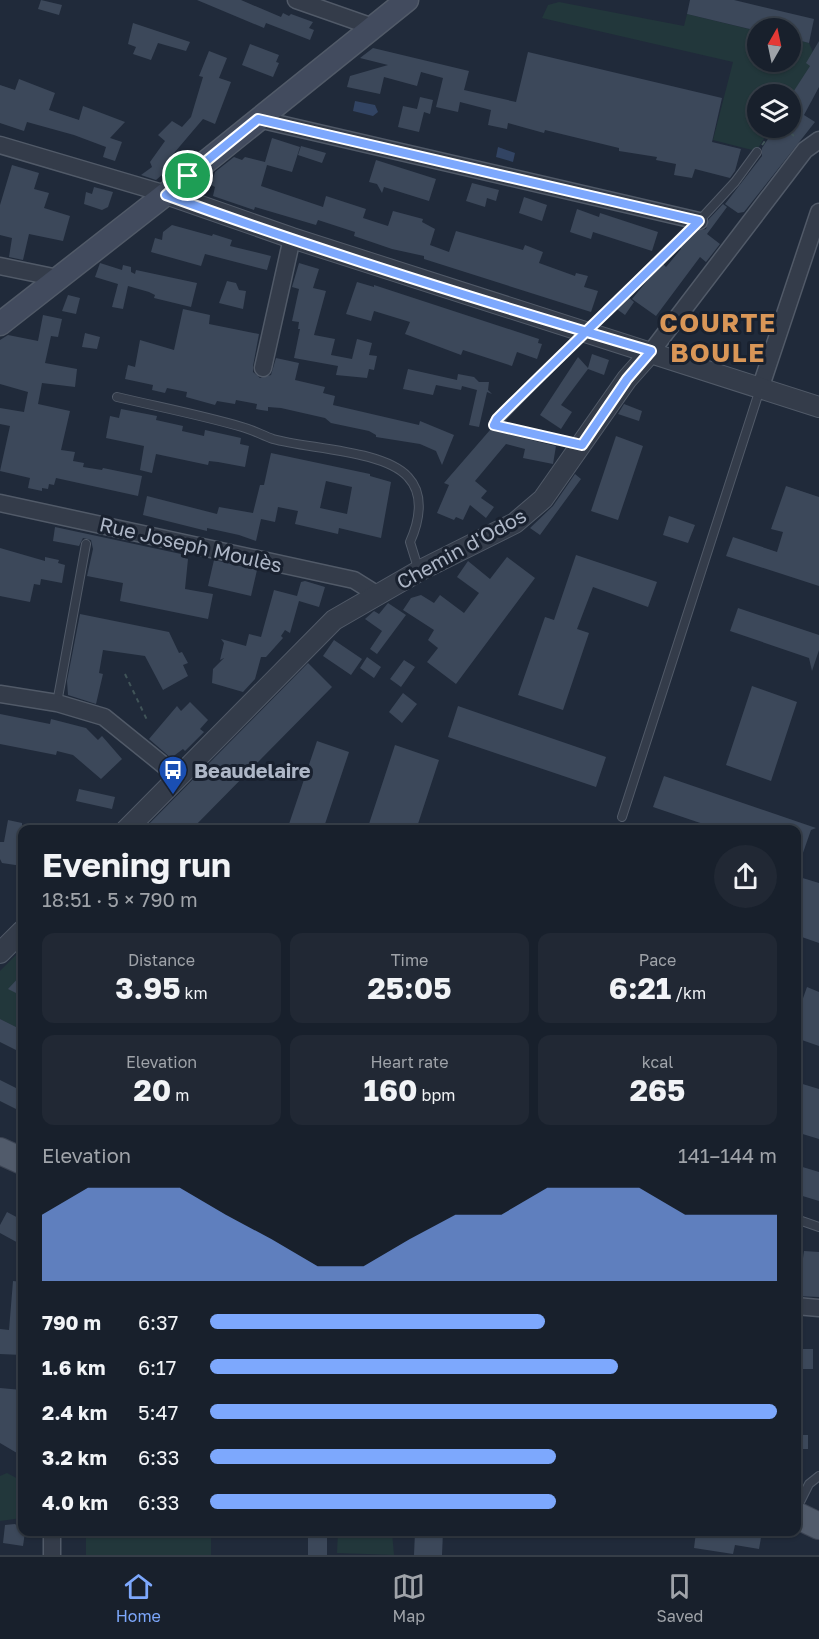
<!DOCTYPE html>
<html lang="en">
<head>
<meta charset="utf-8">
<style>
  :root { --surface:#18202c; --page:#212834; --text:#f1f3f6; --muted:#9fa3a9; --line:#363e48; --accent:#7da8fd }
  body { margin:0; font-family:"Golos Text",sans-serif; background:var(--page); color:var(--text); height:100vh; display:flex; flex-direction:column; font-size:22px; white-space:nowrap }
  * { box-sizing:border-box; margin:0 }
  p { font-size:20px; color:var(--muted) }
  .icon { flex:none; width:33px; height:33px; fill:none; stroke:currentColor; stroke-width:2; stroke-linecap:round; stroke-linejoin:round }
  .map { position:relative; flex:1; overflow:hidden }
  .drawer { position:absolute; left:18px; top:825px; width:783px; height:711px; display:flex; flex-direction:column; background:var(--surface); border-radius:12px; box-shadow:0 2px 4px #0004,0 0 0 2px var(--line) }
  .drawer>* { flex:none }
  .needle { width:39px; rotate:9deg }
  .tools { position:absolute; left:747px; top:18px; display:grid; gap:12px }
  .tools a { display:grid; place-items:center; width:54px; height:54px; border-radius:50%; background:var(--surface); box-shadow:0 2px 4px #0004,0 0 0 2px var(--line); font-size:30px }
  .pin { position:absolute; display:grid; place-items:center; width:51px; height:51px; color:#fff; margin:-26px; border:3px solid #fff; border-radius:50%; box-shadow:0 2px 6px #0007 }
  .round { display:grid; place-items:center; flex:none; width:63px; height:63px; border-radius:32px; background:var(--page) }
  .headline { display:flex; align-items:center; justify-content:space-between; height:102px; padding:0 24px }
  h1 { font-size:33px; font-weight:700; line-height:45px }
  .stats { display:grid; grid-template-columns:repeat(3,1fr); gap:9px; height:102px; padding:6px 24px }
  .stats div { display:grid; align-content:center; border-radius:12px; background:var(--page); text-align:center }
  .stats b { font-size:30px; font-weight:700 }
  .stats small { font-size:16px; font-weight:400 }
  .stats p { font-size:16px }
  .chart { height:168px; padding:12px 24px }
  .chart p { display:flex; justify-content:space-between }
  .chart svg { width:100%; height:108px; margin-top:6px; fill:var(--accent); opacity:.7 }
  ul { padding:0 24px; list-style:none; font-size:20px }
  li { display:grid; grid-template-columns:96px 72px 1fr; align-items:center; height:45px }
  li i { height:15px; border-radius:8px; background:var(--accent) }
  .dock { display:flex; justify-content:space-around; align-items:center; height:84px; border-top:2px solid var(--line); background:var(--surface); font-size:16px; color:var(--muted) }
  .dock a { display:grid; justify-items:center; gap:3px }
  .dock .selected { color:var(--accent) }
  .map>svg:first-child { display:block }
  .green { fill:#22373b }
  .water { fill:#324463 }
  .building { fill:#3c485a; fill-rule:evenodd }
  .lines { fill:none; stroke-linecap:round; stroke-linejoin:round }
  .service-casing { stroke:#515a68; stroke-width:10 }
  .minor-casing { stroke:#515a68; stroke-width:19 }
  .tertiary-casing { stroke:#515a68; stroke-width:22 }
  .secondary-casing { stroke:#515a68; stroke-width:25 }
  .primary-casing { stroke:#3d4554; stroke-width:28 }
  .path { stroke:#405458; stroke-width:2; stroke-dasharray:4.5 4.5; stroke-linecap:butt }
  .service { stroke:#343c4a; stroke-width:8 }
  .minor { stroke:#343c4a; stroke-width:16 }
  .tertiary { stroke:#343c4a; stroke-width:20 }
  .secondary { stroke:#424b5e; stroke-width:22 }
  .primary { stroke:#515b6b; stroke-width:26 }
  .route-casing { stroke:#fff; stroke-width:12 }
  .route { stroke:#7da8fd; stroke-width:8 }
  .labels { text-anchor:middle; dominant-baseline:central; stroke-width:6; stroke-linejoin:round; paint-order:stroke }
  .street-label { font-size:20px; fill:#aeb7c7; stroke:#19212f }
  .poi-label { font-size:20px; font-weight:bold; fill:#aeb7c7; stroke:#19212f; text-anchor:start }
  .district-label { font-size:26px; font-weight:bold; letter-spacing:1.5px; fill:#d99657; stroke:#19212f }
</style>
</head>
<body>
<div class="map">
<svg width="819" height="1555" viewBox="0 0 819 1555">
  <rect width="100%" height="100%" fill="#202a3a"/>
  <path class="green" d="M559,2L684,26L687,14L757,31L758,62H790L791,38L809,43L813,52L818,53L791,97L790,94H758V128H771L756,151L713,140L733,62L542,18L548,5Z
    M22,949V1030L0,1019V971Z
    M7,1473L22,1481V1518L0,1521V1476Z
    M86,1532H211V1555H86Z
    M338,1532H392L394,1555L337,1553Z"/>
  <path class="water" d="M355,101L375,105L378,112L373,116L353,111Z
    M498,147L515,153L513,162L496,157Z"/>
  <path class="building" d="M41,0L62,5L59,15L38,9Z
    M197,0H241L281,17L283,13L289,16L291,14L313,22L309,28L314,30L310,40L266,23L264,28Z
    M690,0H734L814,19L809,43L790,38V28H758V31L687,14Z
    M133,23L190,42L186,51L158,43L151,60L133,54L136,47L128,44Z
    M819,41V87L804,115L815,122L744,212L738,213L725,204L762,156V148L770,136L790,128V97L810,66L806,63Z
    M250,44L279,55L276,62L279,63L273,77L242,65Z
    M373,48L469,71L464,90L516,102L528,52L722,98L712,142L741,149L735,171L730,178L695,169L692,178L674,175L676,164L656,160L657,157L619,151V148L545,130L544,133L508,123L507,129L488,125L491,110L460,102L458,112L436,107L443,78L421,72L417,86L384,77L380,94L347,87L350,76L388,65L360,58Z
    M209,51L227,58L219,78L231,82L215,124L203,119L169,159L175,164L156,180L141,175L152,167L150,162L165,141L158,135L172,121L182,127L191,117L203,77L199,76Z
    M19,79L55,93L49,110L79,120L83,106L125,122L110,138L122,142L115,161L103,157L106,147L74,135L27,122L24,131L0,123V85L15,90Z
    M420,97L433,100L430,114L424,112L419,132L398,127L403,106L417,109Z
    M272,138L300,147L292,172L267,165L261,186L323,207L326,196L366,209L363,218L388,226L393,211L423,219L422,222L435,229L430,245L449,252L456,231L523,250L525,245L543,252L539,263L575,276L576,273L588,276L584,287L598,291L591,312L424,259V256L392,249L354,236L355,232L318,220L316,225L255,207L254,210L213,196L215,187L211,185L215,172L234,157L242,160L245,157L265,162Z
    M301,146L326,153L322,163L298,155Z
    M376,160L436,179L429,201L384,187L382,193L377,184L369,182Z
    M12,165L39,173L34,189L49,193L44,208L70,216L63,241L29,234L23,260L9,257L12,238L0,235V205Z
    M472,183L499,190L496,201L487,198L485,207L466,201Z
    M94,187L113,192L108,207L102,210L84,204L86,192L92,194Z
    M524,197L547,205L542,221L519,213Z
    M723,204L727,207L707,234L720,244L706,262L700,257L656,316L632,299L662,263L666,267L681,249L679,247L695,231L706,229L709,219Z
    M577,209L599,217L600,213L658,232L652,251L593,232L591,239L570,232Z
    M172,225L212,236L213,234L232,240L230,246L271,256L267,270L205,254L201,266L151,252L155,238L162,240L163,232Z
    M100,263L122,270L123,265L131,267V272L135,274L136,270L197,283L191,307L154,298L155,295L149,292L128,286L123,309L112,307L118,284L95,277Z
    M299,263L319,269L313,288L326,291L314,335L335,339L331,355L352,359L357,339L372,343L369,355L377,356L374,370L369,369L367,378L336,375L338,366L294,358L300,329H298L299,322L292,321L299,289L292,287Z
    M227,281L236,283L239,290L246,291L243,309L219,303Z
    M357,282L374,287V285L539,339L538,343L542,344L537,359L517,352L512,366L463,350L461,355L405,334L410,322L374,311L371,321L346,314Z
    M68,295L80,298L76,314L62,311Z
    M626,295L634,302L625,315L614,307Z
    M183,309L210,315L209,324L259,334L253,366V372L260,378L271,375L276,358L299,363L295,380L325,387L323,393L335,396L333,405L419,425L420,421L454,435L442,465L436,451L420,444L376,437V435L369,431L331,423L325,418L281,408L268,407V411L261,410L256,409L257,404L236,400L235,404L217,401L215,405L186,397L187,392L167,388L165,393L152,390L153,385L125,379L128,365L135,367L140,340L174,350Z
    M43,315L62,319L58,337L51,336L45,363L77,369L75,387L42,383L38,404L70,411L61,450L75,452L73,461L84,463L83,467L102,470L103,468L142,476L138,496L56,478L54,485L49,484L48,489L42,488V491L28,488L30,478L0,471L10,426L0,424V408L24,412L28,392L0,384V340L8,335L38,341Z
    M85,333L100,337L97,349L82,347Z
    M592,354L609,360L604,375L588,369L561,405L572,412L561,429L540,415L578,357L588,368Z
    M408,369L457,380L458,374L474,377L479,382H489L488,390L492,394L487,392L479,427L469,425L477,390L462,386L461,390L436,385L433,395L403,389Z
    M624,404L642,411L639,421L618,414Z
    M121,409L157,416L156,420L183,426L182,431L204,436L205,430L241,438L240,444L249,446L245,467L218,462L209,461L208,465L156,454L152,473L140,470L144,446L106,438L110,416L119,418Z
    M490,430L556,446L553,464L523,458L525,449L506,444L475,481L487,491L481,498L494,507L486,518L470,505L463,520L456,517L454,520L437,513L449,485L444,483Z
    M616,436L643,446L618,520L591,511Z
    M271,453L370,474V476L391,482L381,538L339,528L338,534L295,524L298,511L278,507L275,522L261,519L256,541L239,535L207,528V531L143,515L147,496L217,514L219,507L253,513L260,485H264ZM326,481L352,487L347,514L320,508Z
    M575,474L581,479L540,535L530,528L553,506Z
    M786,486L819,497V586L726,556L733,537L777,552L783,532L771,529Z
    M669,516L695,525L688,543L663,535Z
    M55,527L181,554V557L188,559L185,589L213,594L208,619L120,601L123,583L87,576L93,549L91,540L83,538L79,546L53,541Z
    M0,548L45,561V557L59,560L58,563L65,565L62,583L41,579L40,585L34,584L30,602L0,596Z
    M576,555L657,582L648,607L593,587L577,629L589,633L563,710L518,695L545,617L554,620Z
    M507,557L535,578L456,684L427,662L438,648L428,640L434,630L403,610L411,598L421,595L434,603L440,595L464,613L479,593L457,577L468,561L490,579Z
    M214,560L257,570L251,596L208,586Z
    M305,581L325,587L319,607L299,601L290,633L285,630L281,636L283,638L266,657H261L255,679L243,692L212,683L213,669L224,658L220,660L224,643L221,639L246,646L249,634L261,637L274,590L297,596L301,582Z
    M388,603L406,615L377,654L370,649L382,631L365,619L374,611L379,614Z
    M738,608L819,635V650L812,671L809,658L730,631Z
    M80,614L169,632L179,653L182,652L188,663L183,665L188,676L163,690L145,656L103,650L99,673L103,674L96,704L68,695L67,681Z
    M334,640L362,659L351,675L323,656Z
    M367,657L381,667L374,678L360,668Z
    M404,660L415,667L401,687L390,679Z
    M308,663L332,687L191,830H143Z
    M752,686L797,702L771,781L726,765Z
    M403,693L417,704L402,723L389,712Z
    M190,702L208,720L200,729L204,732L185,751L183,749L171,758L149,739L177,706L181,711Z
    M458,706L606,757L596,787L448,737Z
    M0,714L50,724L51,719L86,728L98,740L102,736L122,759L101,779L73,755L57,751L56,755L0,744Z
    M317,741L349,752L323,830H287Z
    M395,745L439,760L416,830H367Z
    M664,776L816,828L811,830L798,867L796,830H721L653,807Z
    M79,789L115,797L112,809L76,801Z
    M8,820L22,823V866L2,863L0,859V842H4Z
    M796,876L819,883V943L796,935Z
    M22,974V996L8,989Z
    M807,987L819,992V1046L796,1038V1018Z
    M0,1019L22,1030V1053L0,1042Z
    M0,1080L22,1091V1112L0,1101Z
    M796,1082L819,1089V1139L796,1132Z
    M796,1165L819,1172V1201L796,1194Z
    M7,1212L22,1220V1245L0,1233V1225Z
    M804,1251L819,1252V1297L796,1296L797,1257L803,1258Z
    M13,1281L22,1282V1355L0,1354V1329L9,1330Z
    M796,1349H813V1369H800L802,1361L796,1360Z
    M0,1388L22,1390V1456L0,1443Z
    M796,1435H808V1449H796Z
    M15,1524L25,1532L23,1546L3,1543L5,1525Z
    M308,1532H327V1555H308Z
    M415,1532H443L442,1555H414Z
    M696,1532H762L759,1549L735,1545L733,1554L694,1548Z"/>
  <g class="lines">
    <g class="service-casing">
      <path id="service" d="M699,221L735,182L757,152
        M117,397C159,407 201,415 242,427C253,430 262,435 273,439C308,449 384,450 408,477C425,495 419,522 410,542L419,571
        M581,445L494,425L583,333
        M57,703L86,544
        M622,817L760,389
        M796,1219L819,1227
        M800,1502L809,1484L819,1476"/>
    </g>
    <g class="minor-casing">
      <path id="minor" d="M296,0L373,27
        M258,119L699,221
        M0,145L166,194
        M0,266L58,278
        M651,352L805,150L819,140
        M263,368L292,238
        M760,389L819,212
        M0,503L354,580L378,595
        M0,694L57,703L104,717L177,776
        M796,1306L819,1308
        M52,1555V1532"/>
    </g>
    <g class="tertiary-casing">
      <path id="tertiary" d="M166,194L292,238L819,407
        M126,830L334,620L419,571L515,523L543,499L627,379L651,352
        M0,953L22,931"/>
    </g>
    <g class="secondary-casing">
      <path id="secondary" d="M0,324L166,194L407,0"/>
    </g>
    <g class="primary-casing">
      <path id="primary" d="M0,1151L22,1161
        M796,1515L819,1526"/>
    </g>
    <path class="path" d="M783,128L797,138
      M762,145L775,128
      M598,319L686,234
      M125,674L148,722"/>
    <use href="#service" class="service"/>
    <use href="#minor" class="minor"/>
    <use href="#tertiary" class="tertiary"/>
    <use href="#secondary" class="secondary"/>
    <use href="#primary" class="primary"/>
  </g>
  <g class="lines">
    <g class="route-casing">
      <path id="route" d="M188,176L166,195C325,253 488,303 651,351L627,379L582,445L494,425L497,419C564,352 632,288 699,221L258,119L188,176"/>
    </g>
    <use href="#route" class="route"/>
  </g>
  <defs>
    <g id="bus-pin" transform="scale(1.5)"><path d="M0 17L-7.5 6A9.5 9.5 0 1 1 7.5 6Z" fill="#1a4fb4" stroke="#19212f"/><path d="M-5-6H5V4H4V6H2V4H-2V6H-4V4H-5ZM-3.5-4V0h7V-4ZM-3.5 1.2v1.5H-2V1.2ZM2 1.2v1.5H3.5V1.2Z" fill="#fff"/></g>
  </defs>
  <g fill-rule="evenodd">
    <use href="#bus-pin" x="173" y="770"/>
  </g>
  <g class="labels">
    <g class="street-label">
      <text transform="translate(191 544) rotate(13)">Rue Joseph Moulès</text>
      <text transform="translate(461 548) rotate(-29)">Chemin d'Odos</text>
    </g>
    <g class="poi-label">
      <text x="194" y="770">Beaudelaire</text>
    </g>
    <g class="district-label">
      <text x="718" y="322">COURTE<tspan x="718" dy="30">BOULE</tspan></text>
    </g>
  </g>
</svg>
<div class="tools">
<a><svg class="needle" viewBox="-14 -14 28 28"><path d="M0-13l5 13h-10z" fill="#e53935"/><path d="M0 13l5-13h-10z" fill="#9fa3a9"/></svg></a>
<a><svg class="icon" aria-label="layers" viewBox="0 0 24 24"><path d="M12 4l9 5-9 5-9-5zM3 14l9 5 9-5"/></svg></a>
</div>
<div class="pin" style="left:188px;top:176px;background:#1e9e55"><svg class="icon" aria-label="arrive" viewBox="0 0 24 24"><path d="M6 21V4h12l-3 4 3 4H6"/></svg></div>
<section class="drawer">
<div class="headline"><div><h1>Evening run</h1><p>18:51 · 5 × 790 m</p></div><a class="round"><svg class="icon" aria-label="share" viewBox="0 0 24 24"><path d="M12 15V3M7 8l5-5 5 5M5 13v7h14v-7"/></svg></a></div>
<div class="stats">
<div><p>Distance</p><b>3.95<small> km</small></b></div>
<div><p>Time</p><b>25:05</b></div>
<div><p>Pace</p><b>6:21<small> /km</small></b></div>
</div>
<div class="stats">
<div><p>Elevation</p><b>20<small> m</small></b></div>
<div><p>Heart rate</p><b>160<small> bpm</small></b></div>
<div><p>kcal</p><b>265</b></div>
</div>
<div class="chart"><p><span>Elevation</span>141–144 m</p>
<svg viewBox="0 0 160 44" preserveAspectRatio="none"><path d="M0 44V17L10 6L20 6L30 6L40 17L50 27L60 38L70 38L80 27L90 17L100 17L110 6L120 6L130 6L140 17L150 17L160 17V44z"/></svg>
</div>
<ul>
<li><b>790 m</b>6:37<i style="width:59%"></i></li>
<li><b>1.6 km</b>6:17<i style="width:72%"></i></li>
<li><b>2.4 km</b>5:47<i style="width:100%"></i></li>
<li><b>3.2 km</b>6:33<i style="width:61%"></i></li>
<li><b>4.0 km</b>6:33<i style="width:61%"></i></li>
</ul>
</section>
</div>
<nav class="dock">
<a class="selected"><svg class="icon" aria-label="home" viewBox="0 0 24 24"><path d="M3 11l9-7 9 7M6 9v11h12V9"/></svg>Home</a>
<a><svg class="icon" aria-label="map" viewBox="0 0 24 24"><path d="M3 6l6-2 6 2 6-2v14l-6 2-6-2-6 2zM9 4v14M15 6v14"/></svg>Map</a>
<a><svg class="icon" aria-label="saved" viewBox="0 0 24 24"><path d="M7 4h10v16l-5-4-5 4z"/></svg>Saved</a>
</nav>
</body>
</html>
